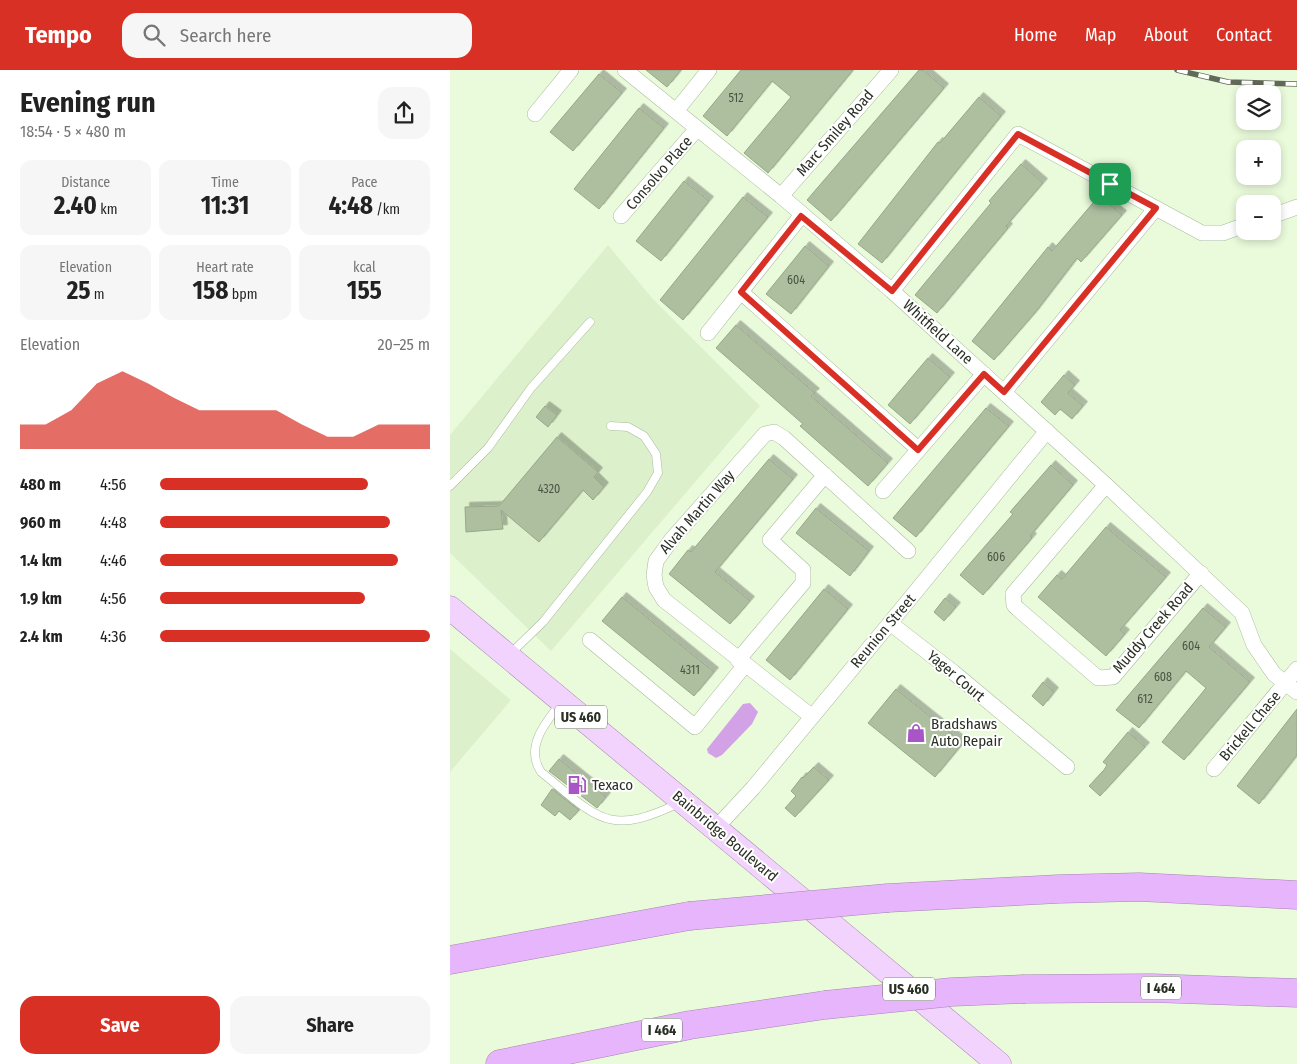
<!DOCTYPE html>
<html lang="en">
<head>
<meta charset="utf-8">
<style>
  :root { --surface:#fff; --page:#f6f6f6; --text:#222; --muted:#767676; --accent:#d93025 }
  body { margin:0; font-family:"Fira Sans Condensed",sans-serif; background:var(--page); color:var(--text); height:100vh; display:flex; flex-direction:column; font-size:19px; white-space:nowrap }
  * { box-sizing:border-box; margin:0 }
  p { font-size:16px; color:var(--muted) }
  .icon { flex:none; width:28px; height:28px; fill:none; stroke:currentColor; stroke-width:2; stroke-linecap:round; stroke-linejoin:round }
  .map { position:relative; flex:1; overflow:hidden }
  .details { display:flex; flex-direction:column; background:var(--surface); width:450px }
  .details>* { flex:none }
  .controls { position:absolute; left:786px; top:15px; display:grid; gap:10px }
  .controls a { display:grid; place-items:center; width:45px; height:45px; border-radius:10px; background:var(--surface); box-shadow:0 2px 8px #0003; font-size:25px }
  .pin { position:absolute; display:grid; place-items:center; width:42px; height:42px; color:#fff; margin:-21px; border-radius:10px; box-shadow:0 2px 8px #0006 }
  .round { display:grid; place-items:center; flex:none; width:52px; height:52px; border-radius:15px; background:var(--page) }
  .overview { display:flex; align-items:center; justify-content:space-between; height:85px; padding:0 20px }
  h1 { font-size:28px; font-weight:700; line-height:38px }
  .metrics { display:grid; grid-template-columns:repeat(3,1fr); gap:8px; height:85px; padding:5px 20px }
  .metrics div { display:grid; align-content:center; border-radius:12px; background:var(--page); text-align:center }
  .metrics b { font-size:25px; font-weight:700 }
  .metrics small { font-size:14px; font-weight:400 }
  .metrics p { font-size:14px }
  .chart { height:140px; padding:10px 20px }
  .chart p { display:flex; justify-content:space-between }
  .chart svg { width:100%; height:90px; margin-top:5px; fill:var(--accent); opacity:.7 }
  .action { display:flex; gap:10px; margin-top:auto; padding:10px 20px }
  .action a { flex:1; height:58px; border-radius:15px; background:var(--accent); color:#fff; font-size:20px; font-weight:700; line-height:58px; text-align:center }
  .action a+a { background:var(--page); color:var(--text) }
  ul { padding:0 20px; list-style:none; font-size:16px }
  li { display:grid; grid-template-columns:80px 60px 1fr; align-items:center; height:38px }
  li i { height:12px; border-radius:6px; background:var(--accent) }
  header { display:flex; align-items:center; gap:30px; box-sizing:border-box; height:70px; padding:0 25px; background:var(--accent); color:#fff }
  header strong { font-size:24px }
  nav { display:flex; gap:28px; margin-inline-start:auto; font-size:18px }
  .search { width:350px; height:45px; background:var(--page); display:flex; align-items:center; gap:12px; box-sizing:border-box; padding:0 18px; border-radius:15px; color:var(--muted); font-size:19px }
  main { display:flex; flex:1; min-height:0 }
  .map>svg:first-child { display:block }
  .built { fill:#dcf1cb }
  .water { fill:#d3a2e6 }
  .building { fill:#aebfa0; stroke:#97a88a; filter:url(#shadow) }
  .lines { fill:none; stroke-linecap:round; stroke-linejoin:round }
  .lane-casing { stroke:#a9ba9b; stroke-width:9 }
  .street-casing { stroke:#a9ba9b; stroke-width:16 }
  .primary-casing { stroke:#a586b0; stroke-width:25 }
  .highway-casing { stroke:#a586b0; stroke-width:29 }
  .lane { stroke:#fff; stroke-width:8 }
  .street { stroke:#fff; stroke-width:15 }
  .primary { stroke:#f1d3fd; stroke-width:24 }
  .highway { stroke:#e7b5fb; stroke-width:28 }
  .rail-casing { stroke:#616a58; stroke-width:5.5 }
  .rail { stroke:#fff; stroke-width:4; stroke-dasharray:11; stroke-linecap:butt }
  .highway-bridge-casing { stroke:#a586b0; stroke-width:29; stroke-linecap:butt }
  .highway-bridge { stroke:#e7b5fb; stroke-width:28 }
  .route-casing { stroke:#fff; stroke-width:10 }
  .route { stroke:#d93025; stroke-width:6 }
  .labels { text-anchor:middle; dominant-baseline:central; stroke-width:4; stroke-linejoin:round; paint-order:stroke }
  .number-label { font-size:12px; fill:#4b5443 }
  .shield { fill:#fff; stroke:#6a6e66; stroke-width:1 }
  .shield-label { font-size:14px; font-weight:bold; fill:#2a3024 }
  .street-label { font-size:15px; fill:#2a3024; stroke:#fff }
  .poi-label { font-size:15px; fill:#2a3024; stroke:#fff; text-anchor:start }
</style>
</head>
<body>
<header>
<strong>Tempo</strong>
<div class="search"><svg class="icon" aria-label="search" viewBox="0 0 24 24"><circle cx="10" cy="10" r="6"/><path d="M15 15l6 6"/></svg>Search here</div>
<nav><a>Home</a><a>Map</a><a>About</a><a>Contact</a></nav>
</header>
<main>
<section class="details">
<div class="overview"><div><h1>Evening run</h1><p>18:54 · 5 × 480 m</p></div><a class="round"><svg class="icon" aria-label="share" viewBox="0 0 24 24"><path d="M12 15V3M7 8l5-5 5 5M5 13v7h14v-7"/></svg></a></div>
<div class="metrics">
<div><p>Distance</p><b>2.40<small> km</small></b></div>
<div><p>Time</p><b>11:31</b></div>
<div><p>Pace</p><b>4:48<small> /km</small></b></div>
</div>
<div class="metrics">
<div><p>Elevation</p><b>25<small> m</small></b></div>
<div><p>Heart rate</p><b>158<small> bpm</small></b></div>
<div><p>kcal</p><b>155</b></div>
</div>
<div class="chart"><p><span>Elevation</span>20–25 m</p>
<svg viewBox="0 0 160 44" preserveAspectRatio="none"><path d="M0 44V32L10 32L20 25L30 12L40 6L50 12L60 19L70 25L80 25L90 25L100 25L110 32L120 38L130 38L140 32L150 32L160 32V44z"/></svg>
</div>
<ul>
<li><b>480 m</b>4:56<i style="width:77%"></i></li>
<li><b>960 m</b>4:48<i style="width:85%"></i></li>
<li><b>1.4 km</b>4:46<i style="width:88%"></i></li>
<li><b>1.9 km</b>4:56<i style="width:76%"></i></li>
<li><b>2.4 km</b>4:36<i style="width:100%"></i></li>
</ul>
<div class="action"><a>Save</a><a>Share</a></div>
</section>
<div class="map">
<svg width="847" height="994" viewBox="0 0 847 994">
  <defs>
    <filter id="shadow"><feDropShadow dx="4.5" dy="-4.5" stdDeviation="0" flood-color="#0004"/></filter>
  </defs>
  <rect width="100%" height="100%" fill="#eafbdb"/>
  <path class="built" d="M158,175L202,228L310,336L101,581L0,483V365Z
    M0,579L61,630L0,702Z"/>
  <path class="water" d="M300,633L308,642L302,654L272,685L266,688L258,683L257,679L293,634Z"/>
  <path class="building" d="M196,0H231L217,17Z
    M291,0H403L318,103L294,83L341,27L322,11L277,66L253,46Z
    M469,0H473L494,18L381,151L357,130Z
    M149,4L172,23L123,81L100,62Z
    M529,27L551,46L432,193L408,174L488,72L490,73Z
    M189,38L214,58L149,139L124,119Z
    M571,94L593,113L556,156L558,158L487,243L465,225L541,133L539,131Z
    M234,111L259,131L211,191L186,171Z
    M649,126L672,145L631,192L627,188L584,244L544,290L522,271L598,177L602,181Z
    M293,127L318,147L233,250L210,230Z
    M355,176L379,196L341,244L316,224Z
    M286,255L365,323L361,326L438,393L418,416L350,356L353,354L266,278Z
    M478,288L500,307L460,354L438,335Z
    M614,305L625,315L618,323L633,336L622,349L610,339L605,345L591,332Z
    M95,336L107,345L98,357L86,347Z
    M536,338L559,356L466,467L443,448Z
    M107,367L148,402L144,407L154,417L143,430L133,420L89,472L51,440L53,459L16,462L15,437L49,436Z
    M319,389L343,409L265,502L300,531L280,554L219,504L238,480L241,482Z
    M601,395L623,415L580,466L582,468L533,525L510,505L563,444L560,442Z
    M366,438L419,481L400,506L346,463Z
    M656,457L716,507L670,560L675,564L656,586L588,527L607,505L612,509Z
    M374,519L398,539L340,610L316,590Z
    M172,527L264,602L244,626L152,551Z
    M495,528L506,537L494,551L484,542Z
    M753,538L776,557L759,577L800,612L734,690L712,672L756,618L736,601L689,658L666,640Z
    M593,612L604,622L593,636L582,626Z
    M446,619L513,673L485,707L418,653Z
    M847,639V685L809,734L787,716Z
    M678,662L695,677L650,726L639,716L654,700L657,695L653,692Z
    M109,689L156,727L147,738L99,701Z
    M364,697L379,710L345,747L335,738L346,726L341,721L352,707L353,708Z
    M102,719L129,740L120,750L109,741L105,746L91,735Z"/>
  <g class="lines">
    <g class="lane-casing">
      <path id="lane" d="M0,416L38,378L81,318L140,252
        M59,585L93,552L197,422L208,403L206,384L194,366L178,357L161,356
        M110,634C94,654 75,678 91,702C147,747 157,768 229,733"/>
    </g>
    <g class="street-casing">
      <path id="street" d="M175,0L331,126L442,221L656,415L792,543L804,575L824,604L847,622
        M226,41L259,0
        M85,44L121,0
        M331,126L441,0
        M171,146L246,60
        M822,146L847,137
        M442,221L568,64L752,163H773L795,155
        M291,222L468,379
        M258,263L351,146
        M554,322L706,138
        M656,415L563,524L564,535L568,539L648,608L663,607L751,503
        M433,421L534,304
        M440,553L503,602L617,697
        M140,570L245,657L295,595
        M288,590L353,513V500L320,470L375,405
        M361,646L214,530L206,517L204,505L206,491L222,469L315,364L324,362L334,368L458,481
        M764,699L847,599
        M266,758L303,718L440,553L597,361"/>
    </g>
    <g class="primary-casing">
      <path id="primary" d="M0,538L549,994"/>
    </g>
    <g class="highway-casing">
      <path id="highway" d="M438,828L608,819L689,817L847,825
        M0,890L239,846
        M575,919L701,918L847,923
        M50,994L240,955L375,935"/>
    </g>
    <use href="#lane" class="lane"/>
    <use href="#street" class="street"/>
    <use href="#primary" class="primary"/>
    <use href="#highway" class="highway"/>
    <g class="rail-casing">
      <path id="rail" d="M727,0L778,12L847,14"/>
    </g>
    <use href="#rail" class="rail"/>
    <g class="highway-bridge-casing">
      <path id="highway-bridge" d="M239,846L438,828
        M375,935L502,922L575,919"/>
    </g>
    <use href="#highway-bridge" class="highway-bridge"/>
  </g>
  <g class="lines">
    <g class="route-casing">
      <path id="route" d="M568,64L706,138L554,322L534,304L468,380L291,222L351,146L442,221Z"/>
    </g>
    <use href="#route" class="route"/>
  </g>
  <defs>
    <g id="shop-bare" transform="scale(1.5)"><path d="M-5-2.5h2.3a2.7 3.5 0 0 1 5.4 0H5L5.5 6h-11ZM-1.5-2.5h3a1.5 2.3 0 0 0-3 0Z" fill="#a856c6" stroke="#fff" stroke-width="2.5" paint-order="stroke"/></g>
    <g id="fuel-bare" transform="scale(1.5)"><path d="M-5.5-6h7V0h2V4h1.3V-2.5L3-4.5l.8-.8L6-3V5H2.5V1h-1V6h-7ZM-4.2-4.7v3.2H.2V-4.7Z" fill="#a856c6" stroke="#fff" stroke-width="2.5" paint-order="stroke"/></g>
  </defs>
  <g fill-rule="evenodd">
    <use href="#shop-bare" x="466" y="663"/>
    <use href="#fuel-bare" x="127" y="715"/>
  </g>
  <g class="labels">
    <g class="number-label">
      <text x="286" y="28">512</text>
      <text x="346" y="210">604</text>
      <text x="99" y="419">4320</text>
      <text x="546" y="487">606</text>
      <text x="741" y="576">604</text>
      <text x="240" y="600">4311</text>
      <text x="713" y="607">608</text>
      <text x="695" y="629">612</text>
    </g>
    <g class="shield">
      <rect x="105" y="635.5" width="52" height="23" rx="4"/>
      <rect x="691" y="906.5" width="40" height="23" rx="4"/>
      <rect x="433" y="907.5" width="52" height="23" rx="4"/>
      <rect x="192" y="948.5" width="40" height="23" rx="4"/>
    </g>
    <g class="shield-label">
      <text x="131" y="647">US 460</text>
      <text x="711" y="918">I 464</text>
      <text x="459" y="919">US 460</text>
      <text x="212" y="960">I 464</text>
    </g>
    <g class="street-label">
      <text transform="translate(385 63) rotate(-49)">Marc Smiley Road</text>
      <text transform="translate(209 103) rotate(-49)">Consolvo Place</text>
      <text transform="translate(488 262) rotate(42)">Whitfield Lane</text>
      <text transform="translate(247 442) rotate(-49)">Alvah Martin Way</text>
      <text transform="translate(703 558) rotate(-49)">Muddy Creek Road</text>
      <text transform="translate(433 561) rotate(-50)">Reunion Street</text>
      <text transform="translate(506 606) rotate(40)">Yager Court</text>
      <text transform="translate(800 656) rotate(-50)">Brickell Chase</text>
      <text transform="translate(275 766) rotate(40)">Bainbridge Boulevard</text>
    </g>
    <g class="poi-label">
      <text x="481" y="654">Bradshaws<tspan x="481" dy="17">Auto Repair</tspan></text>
      <text x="142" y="715">Texaco</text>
    </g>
  </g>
</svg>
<div class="controls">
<a><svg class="icon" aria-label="layers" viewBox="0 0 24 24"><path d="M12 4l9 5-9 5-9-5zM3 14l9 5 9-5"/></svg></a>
<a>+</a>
<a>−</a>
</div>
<div class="pin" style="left:660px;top:114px;background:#1e9e55"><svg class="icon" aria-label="arrive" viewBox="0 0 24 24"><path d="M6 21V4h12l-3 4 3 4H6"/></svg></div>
</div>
</main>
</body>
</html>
